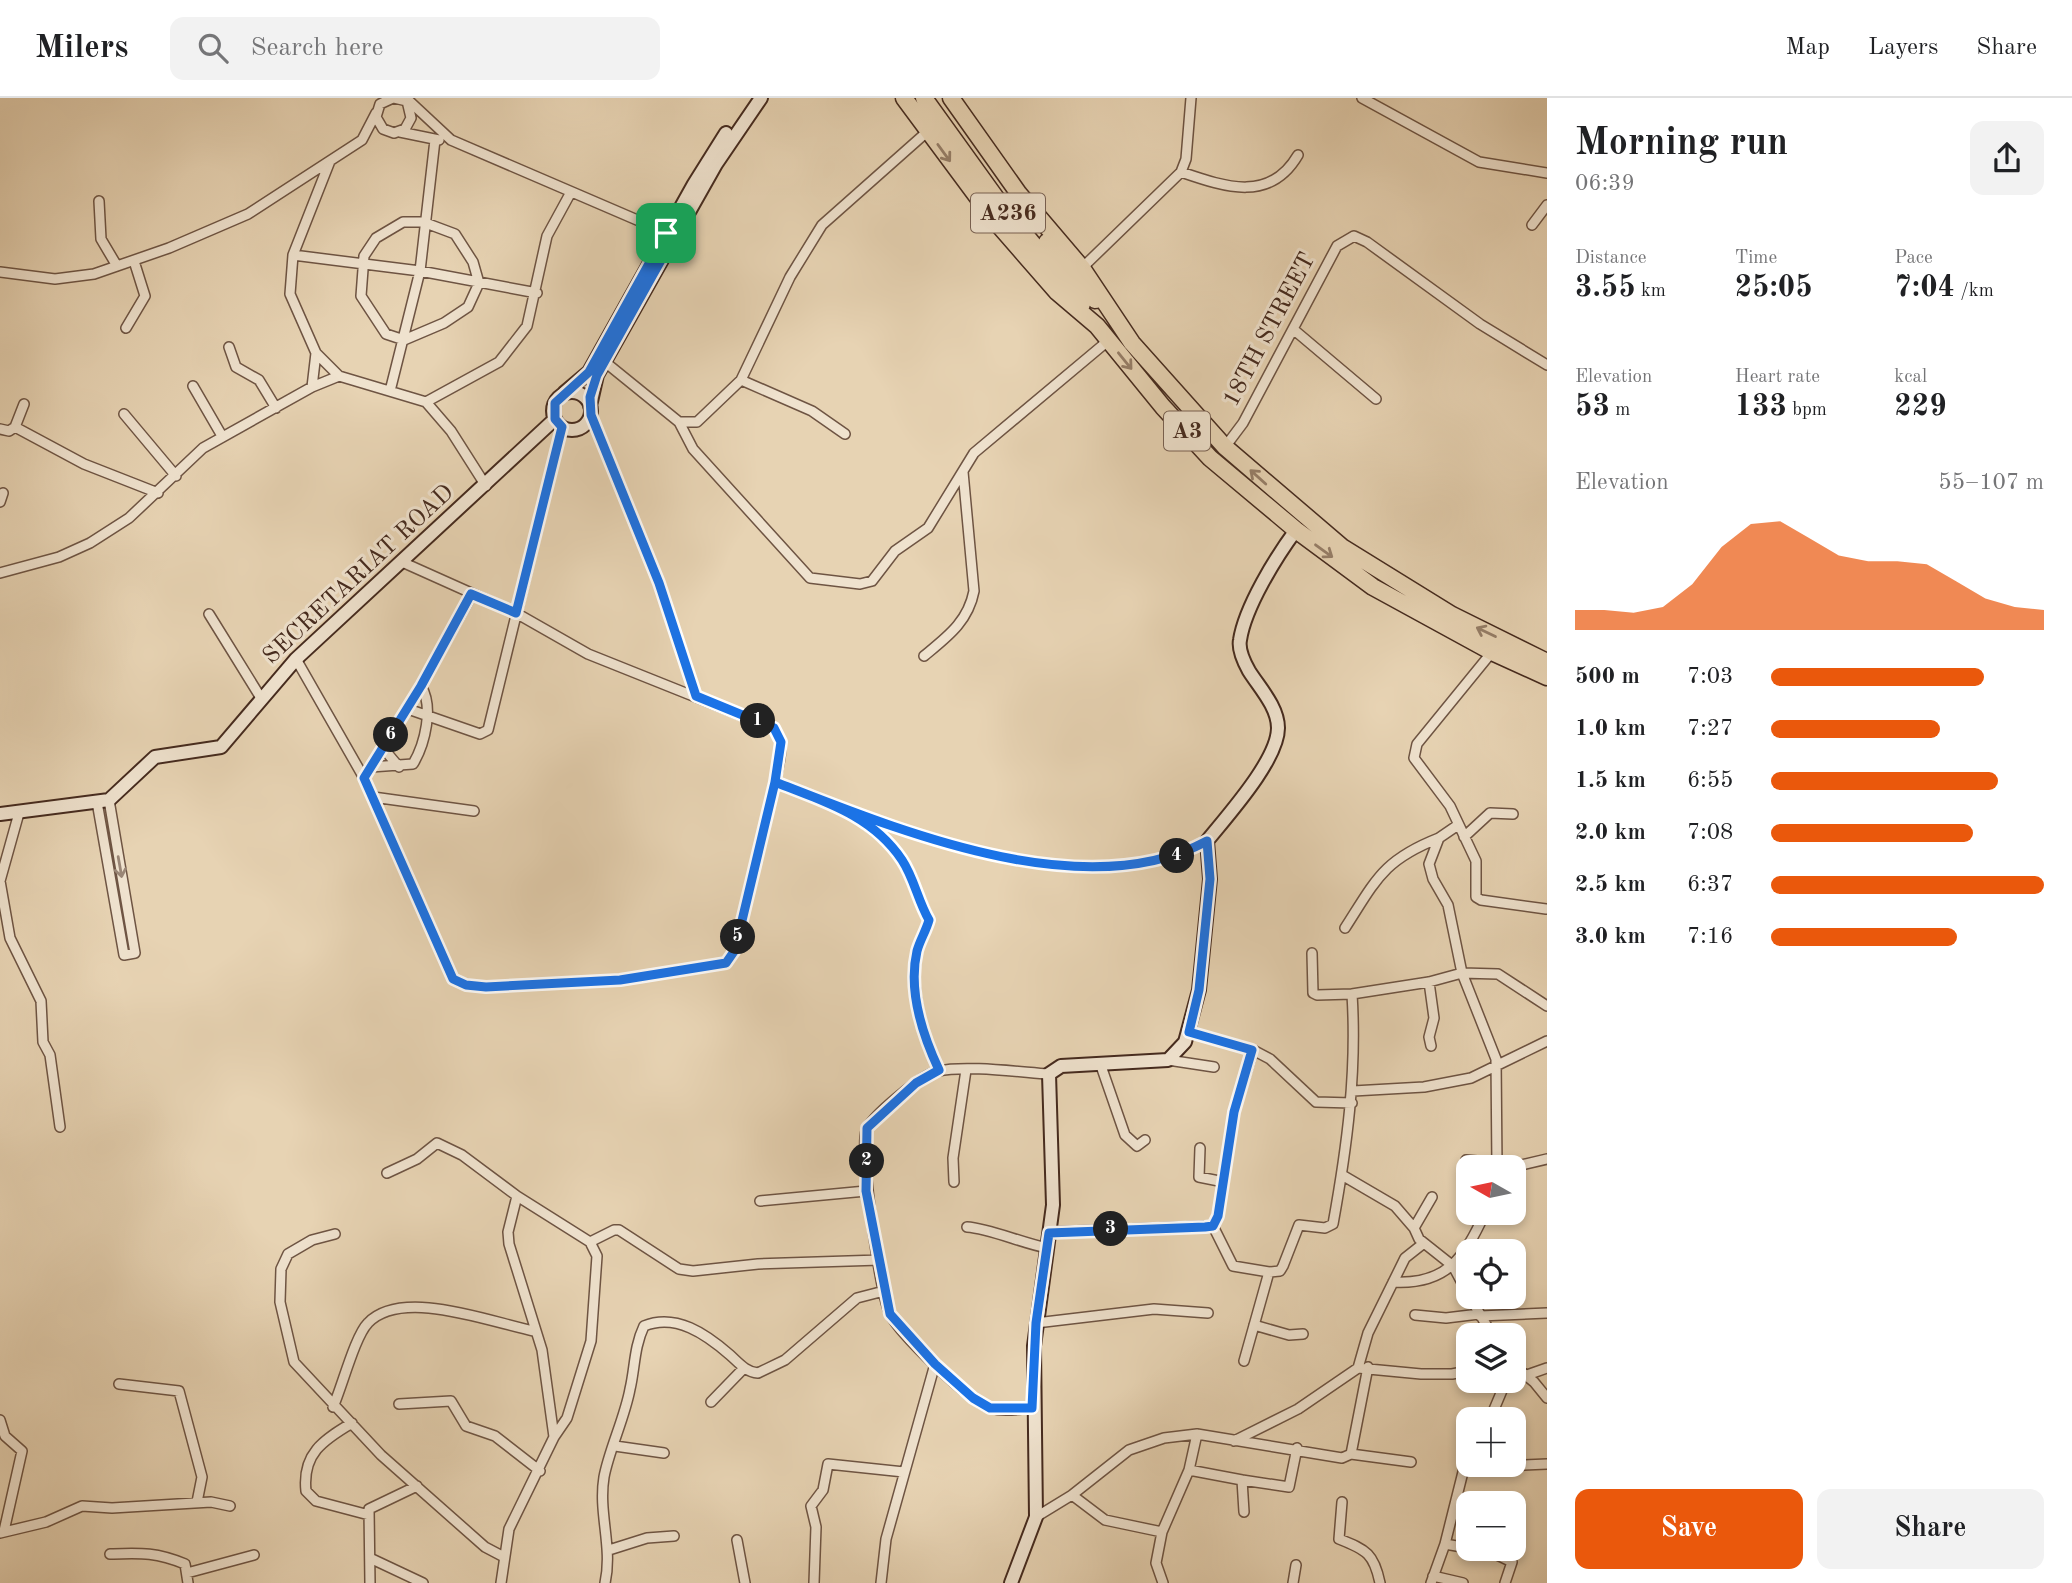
<!DOCTYPE html>
<html lang="en">
<head>
<meta charset="utf-8">
<style>
  :root { --surface:#fff; --page:#f2f2f2; --text:#202124; --muted:#757577; --line:#e0e0e0; --accent:#ea580c }
  body { margin:0; font-family:"Old Standard TT",serif; background:var(--page); color:var(--text); height:100vh; display:flex; flex-direction:column; font-size:26px; white-space:nowrap }
  * { box-sizing:border-box; margin:0 }
  p { font-size:23px; color:var(--muted) }
  .icon { flex:none; width:38px; height:38px; fill:none; stroke:currentColor; stroke-width:2; stroke-linecap:round; stroke-linejoin:round }
  .map { position:relative; flex:1; overflow:hidden }
  .panel { display:flex; flex-direction:column; background:var(--surface); width:525px }
  .panel>* { flex:none }
  .needle { width:46px; rotate:279deg }
  .buttons { position:absolute; left:1456px; top:1057px; display:grid; gap:14px }
  .buttons a { display:grid; place-items:center; width:70px; height:70px; border-radius:14px; background:var(--surface); box-shadow:0 4px 10px #0003; font-size:35px }
  .pin { position:absolute; display:grid; place-items:center; width:60px; height:60px; color:#fff; margin:-30px; border-radius:14px; box-shadow:0 4px 10px #0006 }
  .km { position:absolute; width:35px; height:35px; margin:-18px; border-radius:50%; background:#222; color:#fff; font-size:19px; line-height:35px; text-align:center }
  .round { display:grid; place-items:center; flex:none; width:74px; height:74px; border-radius:14px; background:var(--page) }
  .summary { display:flex; align-items:center; justify-content:space-between; height:119px; padding:0 28px }
  h1 { font-size:38px; font-weight:800; line-height:52px }
  .metrics { display:grid; grid-template-columns:repeat(3,1fr); gap:10px; height:119px; padding:7px 28px }
  .metrics div { display:grid; align-content:center }
  .metrics b { font-size:30px; font-weight:800 }
  .metrics small { font-size:19px; font-weight:400 }
  .metrics p { font-size:19px }
  .chart { height:196px; padding:14px 28px }
  .chart p { display:flex; justify-content:space-between }
  .chart svg { width:100%; height:126px; margin-top:7px; fill:var(--accent); opacity:.7 }
  .action { display:flex; gap:14px; margin-top:auto; padding:14px 28px }
  .action a { flex:1; height:80px; border-radius:14px; background:var(--accent); color:#fff; font-size:28px; font-weight:800; line-height:80px; text-align:center }
  .action a+a { background:var(--page); color:var(--text) }
  ul { padding:0 28px; list-style:none; font-size:23px }
  li { display:grid; grid-template-columns:112px 84px 1fr; align-items:center; height:52px }
  li i { height:18px; border-radius:9px; background:var(--accent) }
  header { display:flex; align-items:center; gap:42px; box-sizing:border-box; height:98px; padding:0 35px; background:var(--surface); border-bottom:2px solid var(--line) }
  header strong { font-size:33px }
  nav { display:flex; gap:38px; margin-inline-start:auto; font-size:24px }
  .search { width:490px; height:63px; background:var(--page); display:flex; align-items:center; gap:18px; box-sizing:border-box; padding:0 24px; border-radius:14px; color:var(--muted); font-size:26px }
  main { display:flex; flex:1; min-height:0 }
  .map>svg:first-child { display:block }
  .lines { fill:none; stroke-linecap:round; stroke-linejoin:round }
  .street-casing { stroke:#6e5443; stroke-width:12 }
  .secondary-casing { stroke:#452a1e; stroke-width:16 }
  .highway-casing { stroke:#452a1e; stroke-width:19 }
  .street { stroke:#efe2ce; stroke-width:9 }
  .secondary { stroke:#efe2ce; stroke-width:12 }
  .highway { stroke:#e7d3b3; stroke-width:16 }
  .oneway { stroke:#967e68 }
  .oneway2 { stroke:#9a8676 }
  .route-casing { stroke:#fff; stroke-width:14 }
  .route { stroke:#1a73e8; stroke-width:9 }
  .labels { text-anchor:middle; dominant-baseline:central; stroke-width:6; stroke-linejoin:round; paint-order:stroke }
  .shield { fill:#efe2ce; stroke:#786153; stroke-width:2 }
  .shield-label { font-size:23px; font-weight:bold; fill:#452a1e }
  .street-label { font-size:24px; fill:#452a1e; stroke:#efe2ce }
</style>
</head>
<body>
<header>
<strong>Milers</strong>
<div class="search"><svg class="icon" aria-label="search" viewBox="0 0 24 24"><circle cx="10" cy="10" r="6"/><path d="M15 15l6 6"/></svg>Search here</div>
<nav><a>Map</a><a>Layers</a><a>Share</a></nav>
</header>
<main>
<div class="map">
<svg width="1547" height="1485" viewBox="0 0 1547 1485">
  <rect width="100%" height="100%" fill="#e7d3b3"/>
  <filter id="stains"><feTurbulence type="fractalNoise" baseFrequency=".00286" numOctaves="4"/><feColorMatrix values="0 0 0 0 .2 0 0 0 0 .09 0 0 0 0 .02 0 0 0 .5 -.17"/></filter>
  <radialGradient id="worn" r=".72"><stop offset=".6" stop-color="#630" stop-opacity="0"/><stop offset="1" stop-color="#630" stop-opacity=".3"/></radialGradient>
  <g class="lines">
    <g class="street-casing">
      <path id="street" d="M393,0L380,6L376,19L383,31L394,35L405,31L411,20L407,3L394,0
        M406,0L451,42L672,137
        M1362,0L1479,64L1547,75
        M400,34L439,42
        M330,63L293,157L290,196L316,255L339,278L426,304L499,264L527,228L547,138L571,94
        M1181,74C1225,89 1270,105 1298,57
        M99,103L101,141L117,168
        M403,124H423L455,136L473,164L479,185L468,209L444,225L404,242L386,236L361,198L364,158L376,140Z
        M1532,127L1547,107
        M293,157L420,173L537,195
        M1082,170L1181,74L1186,61L1191,0
        M0,174L55,181L94,176L169,150L248,116L362,42L376,15
        M126,230L145,198L134,163
        M1293,231L1376,301
        M229,249L236,269L259,282L276,310
        M605,264L679,324H697L741,282L790,179L822,127L928,33
        M741,282L812,313L845,336
        M193,288L222,338
        M312,289L316,255
        M390,293L420,173L435,42
        M426,304L451,333L486,388
        M124,316L176,378
        M591,317L659,485L696,598
        M679,324L693,351L810,480L860,486L872,483L895,453L928,430L974,355L1109,242
        M15,329L84,366L158,395
        M0,331L9,333L15,329L24,306
        M1225,349L1243,325L1337,148L1354,138L1367,144L1480,226L1547,267
        M0,404L3,395
        M0,475L59,459L90,445L129,420L203,350L312,289L339,278
        M209,516L261,600
        M1492,554L1417,646L1414,660L1450,708L1476,763V799L1481,802L1546,811
        M924,558C947,539 968,524 974,493L963,374
        M296,561L364,680L453,881L466,887L486,889L620,882L726,865L735,852L775,684C778,667 787,645 773,630L588,556L516,515L402,464
        M408,611L480,636L488,632L562,329
        M383,650L399,669
        M371,669L413,666C425,646 434,609 421,588
        M364,680L421,588L472,496
        M775,684C896,731 1082,810 1207,743
        M373,699L474,713
        M97,704L124,857L135,855L109,702
        M857,719L888,744L904,764L929,822C926,833 920,842 917,853C909,893 923,938 939,973
        M1458,727L1439,740L1429,766L1433,781L1448,807L1462,875L1496,961L1497,1069
        M1464,739L1490,715L1513,716
        M0,783L10,840L41,903L43,944L50,957L60,1029
        M0,783L19,715
        M1345,830C1376,782 1383,762 1439,740
        M1312,855L1313,895L1317,897L1352,896
        M1429,884L1434,920L1429,939L1431,948
        M1189,934L1253,952L1270,961L1316,1004L1352,1005
        M1168,962L1214,969
        M1100,965L1125,1037L1137,1048L1145,1042
        M1353,993L1424,989L1471,980L1547,943
        M1200,1050L1199,1079L1224,1084
        M1466,1062L1521,1067L1547,1061
        M387,1075L417,1061L437,1045L462,1057L517,1098L508,1134L509,1146L542,1252L554,1339L509,1431L501,1485
        M1342,1077L1395,1108L1414,1130L1419,1141L1453,1168L1468,1196
        M954,1084L953,1060L966,972
        M517,1098L590,1144L597,1158L591,1243L567,1320L554,1339
        M760,1103L866,1093
        M1213,1128L1218,1118L1234,1014L1253,952
        M1213,1128L1233,1168L1269,1174
        M967,1129C988,1130 1022,1145 1047,1150
        M1414,1130L1432,1099
        M1049,1134L1213,1128
        M335,1136L312,1142L288,1156L281,1171L280,1204L294,1264L381,1357L485,1449L504,1459
        M590,1144L614,1132H619L679,1171L693,1173L758,1166L880,1162
        M1393,1184C1447,1187 1464,1160 1485,1115
        M1470,1199L1492,1237
        M1415,1217L1446,1220L1479,1216
        M1480,1218L1547,1215
        M1036,1225L1154,1211L1208,1215
        M1254,1227L1289,1237L1303,1236
        M1244,1263L1269,1174L1280,1173L1283,1168L1299,1127L1325,1130L1333,1126C1347,1049 1357,974 1352,896L1429,884L1462,875L1498,876L1547,908
        M1514,1268L1534,1284L1547,1300
        M1358,1270L1368,1235L1405,1160L1424,1145
        M1527,1277L1547,1270
        M119,1286L179,1293L202,1379L197,1404
        M711,1304L744,1270
        M399,1306L451,1303L466,1328L495,1338L540,1373
        M333,1309C342,1289 355,1238 368,1225C402,1189 493,1225 534,1233
        M1032,1310C1019,1311 1004,1314 990,1310C969,1303 900,1236 890,1216C880,1195 860,1055 866,1033C870,1019 923,976 938,973C965,967 1019,974 1049,976
        M1490,1321L1506,1283
        M0,1322L5,1338L22,1353L4,1433
        M352,1325C323,1342 302,1356 306,1393L316,1403L369,1417
        M1234,1343L1298,1311L1358,1270L1421,1276H1452L1468,1273
        M615,1348L664,1355
        M1351,1356L1368,1269
        M1464,1370L1547,1366
        M1189,1372L1242,1382
        M1072,1397L1105,1422L1162,1434
        M1342,1404L1339,1441C1367,1452 1374,1456 1380,1485
        M1244,1414L1242,1382L1289,1389L1297,1350
        M1036,1419L1072,1397L1129,1352L1164,1340L1197,1336L1342,1360L1351,1356L1411,1364
        M0,1435L46,1424L82,1408L112,1410L211,1404L230,1408
        M737,1442L745,1485
        M1445,1446L1491,1454L1512,1464L1505,1485
        M609,1452L647,1440L674,1438
        M110,1456C141,1455 156,1454 185,1466L188,1485
        M372,1461L423,1485
        M187,1475L254,1457
        M1433,1478L1463,1485
        M370,1485L369,1411L417,1388
        M605,1485C613,1449 598,1415 604,1379C609,1352 625,1319 630,1291C635,1270 634,1249 644,1228C676,1215 706,1236 730,1257C739,1265 746,1274 758,1275L785,1262L857,1200L884,1193
        M814,1485L816,1429L811,1408L823,1392L828,1366L904,1374
        M881,1485L886,1441L935,1266
        M1163,1485L1156,1465L1162,1434L1189,1372L1197,1336
        M1293,1485L1296,1467
        M1431,1485L1445,1446L1464,1370L1468,1365"/>
    </g>
    <g class="secondary-casing">
      <path id="secondary" d="M553 313a19 19 0 1 1 38 0a19 19 0 1 1-38 0Z
        M564,295L589,274L694,86L726,35
        M590,308L597,277L716,66L761,0
        M0,716L109,702L155,659L221,649L296,561L555,321
        M1011,1485L1036,1419L1034,1248L1053,1107L1049,976L1061,968L1168,962L1185,944L1199,892L1210,781L1207,743C1227,718 1278,662 1278,630C1278,609 1259,589 1249,573C1244,564 1238,552 1240,542C1245,509 1276,459 1296,432"/>
    </g>
    <g class="highway-casing">
      <path id="highway" d="M904,0L996,124L1057,194L1097,228L1163,309L1210,360L1296,432L1373,489L1492,554L1547,579
        M924,0L1001,107L1082,206
        M951,0L1019,96L1082,170L1132,245L1225,349L1342,449L1452,517L1547,564
        M1047,144L1095,202"/>
    </g>
    <use href="#street" class="street"/>
    <use href="#secondary" class="secondary"/>
    <use href="#highway" class="highway"/>
  </g>
  <defs><path id="oneway-shaft" d="M-6 0H5M1.5-3L5.5 0L1.5 3" fill="none" stroke-width="1.6" stroke-linecap="round" stroke-linejoin="round" transform="scale(1.75)"/></defs>
  <g class="oneway">
    <use href="#oneway-shaft" transform="translate(944 55) rotate(54)"/>
    <use href="#oneway-shaft" transform="translate(1125 263) rotate(51)"/>
    <use href="#oneway-shaft" transform="translate(1258 379) rotate(-138)"/>
    <use href="#oneway-shaft" transform="translate(1324 453) rotate(36)"/>
    <use href="#oneway-shaft" transform="translate(1486 534) rotate(-154)"/>
  </g>
  <use class="oneway2" href="#oneway-shaft" transform="translate(120 769) rotate(80)"/>
  <g class="lines">
    <g class="route-casing">
      <path id="route" d="M666,135L674,139L597,277L590,299L591,317L659,485L696,598L774,630L781,644L775,684C823,703 872,717 902,762C914,780 918,803 929,822C926,833 920,842 917,853C908,892 923,938 939,972L916,985L867,1030L866,1093L890,1216L935,1266L973,1300L990,1310H1032L1036,1225L1049,1135L1205,1129L1213,1128L1218,1118L1234,1014L1252,952L1189,934L1199,892L1210,781L1207,743C1083,810 896,731 775,684L735,852L726,865L620,882L486,889L466,887L453,881L364,680L421,588L471,496L516,515L562,329L555,321V305L589,274L666,135"/>
    </g>
    <use href="#route" class="route"/>
  </g>
  <g class="labels">
    <g class="shield">
      <rect x="971" y="95.5" width="74" height="39" rx="5"/>
      <rect x="1164" y="313.5" width="46" height="39" rx="5"/>
    </g>
    <g class="shield-label">
      <text x="1008" y="115">A236</text>
      <text x="1187" y="333">A3</text>
    </g>
    <g class="street-label">
      <text transform="translate(1270 232) rotate(-62)">18TH STREET</text>
      <text transform="translate(359 477) rotate(-43)">SECRETARIAT ROAD</text>
    </g>
  </g>
  <rect width="100%" height="100%" filter="url(#stains)"/>
  <rect width="100%" height="100%" fill="url(#worn)"/>
</svg>
<div class="buttons">
<a><svg class="needle" viewBox="-14 -14 28 28"><path d="M0-13l5 13h-10z" fill="#e53935"/><path d="M0 13l5-13h-10z" fill="#757577"/></svg></a>
<a><svg class="icon" aria-label="locate" viewBox="0 0 24 24"><circle cx="12" cy="12" r="6"/><path d="M12 2v4M12 18v4M2 12h4M18 12h4"/></svg></a>
<a><svg class="icon" aria-label="layers" viewBox="0 0 24 24"><path d="M12 4l9 5-9 5-9-5zM3 14l9 5 9-5"/></svg></a>
<a>+</a>
<a>−</a>
</div>
<div class="pin" style="left:666px;top:135px;background:#1e9e55"><svg class="icon" aria-label="arrive" viewBox="0 0 24 24"><path d="M6 21V4h12l-3 4 3 4H6"/></svg></div>
<b class="km" style="left:758px;top:623px">1</b>
<b class="km" style="left:867px;top:1063px">2</b>
<b class="km" style="left:1111px;top:1131px">3</b>
<b class="km" style="left:1177px;top:758px">4</b>
<b class="km" style="left:738px;top:839px">5</b>
<b class="km" style="left:391px;top:637px">6</b>
</div>
<section class="panel">
<div class="summary"><div><h1>Morning run</h1><p>06:39</p></div><a class="round"><svg class="icon" aria-label="share" viewBox="0 0 24 24"><path d="M12 15V3M7 8l5-5 5 5M5 13v7h14v-7"/></svg></a></div>
<div class="metrics">
<div><p>Distance</p><b>3.55<small> km</small></b></div>
<div><p>Time</p><b>25:05</b></div>
<div><p>Pace</p><b>7:04<small> /km</small></b></div>
</div>
<div class="metrics">
<div><p>Elevation</p><b>53<small> m</small></b></div>
<div><p>Heart rate</p><b>133<small> bpm</small></b></div>
<div><p>kcal</p><b>229</b></div>
</div>
<div class="chart"><p><span>Elevation</span>55–107 m</p>
<svg viewBox="0 0 160 44" preserveAspectRatio="none"><path d="M0 44V37L10 37L20 38L30 36L40 28L50 15L60 7L70 6L80 12L90 18L100 20L110 20L120 21L130 27L140 33L150 36L160 37V44z"/></svg>
</div>
<ul>
<li><b>500 m</b>7:03<i style="width:78%"></i></li>
<li><b>1.0 km</b>7:27<i style="width:62%"></i></li>
<li><b>1.5 km</b>6:55<i style="width:83%"></i></li>
<li><b>2.0 km</b>7:08<i style="width:74%"></i></li>
<li><b>2.5 km</b>6:37<i style="width:100%"></i></li>
<li><b>3.0 km</b>7:16<i style="width:68%"></i></li>
</ul>
<div class="action"><a>Save</a><a>Share</a></div>
</section>
</main>
</body>
</html>
